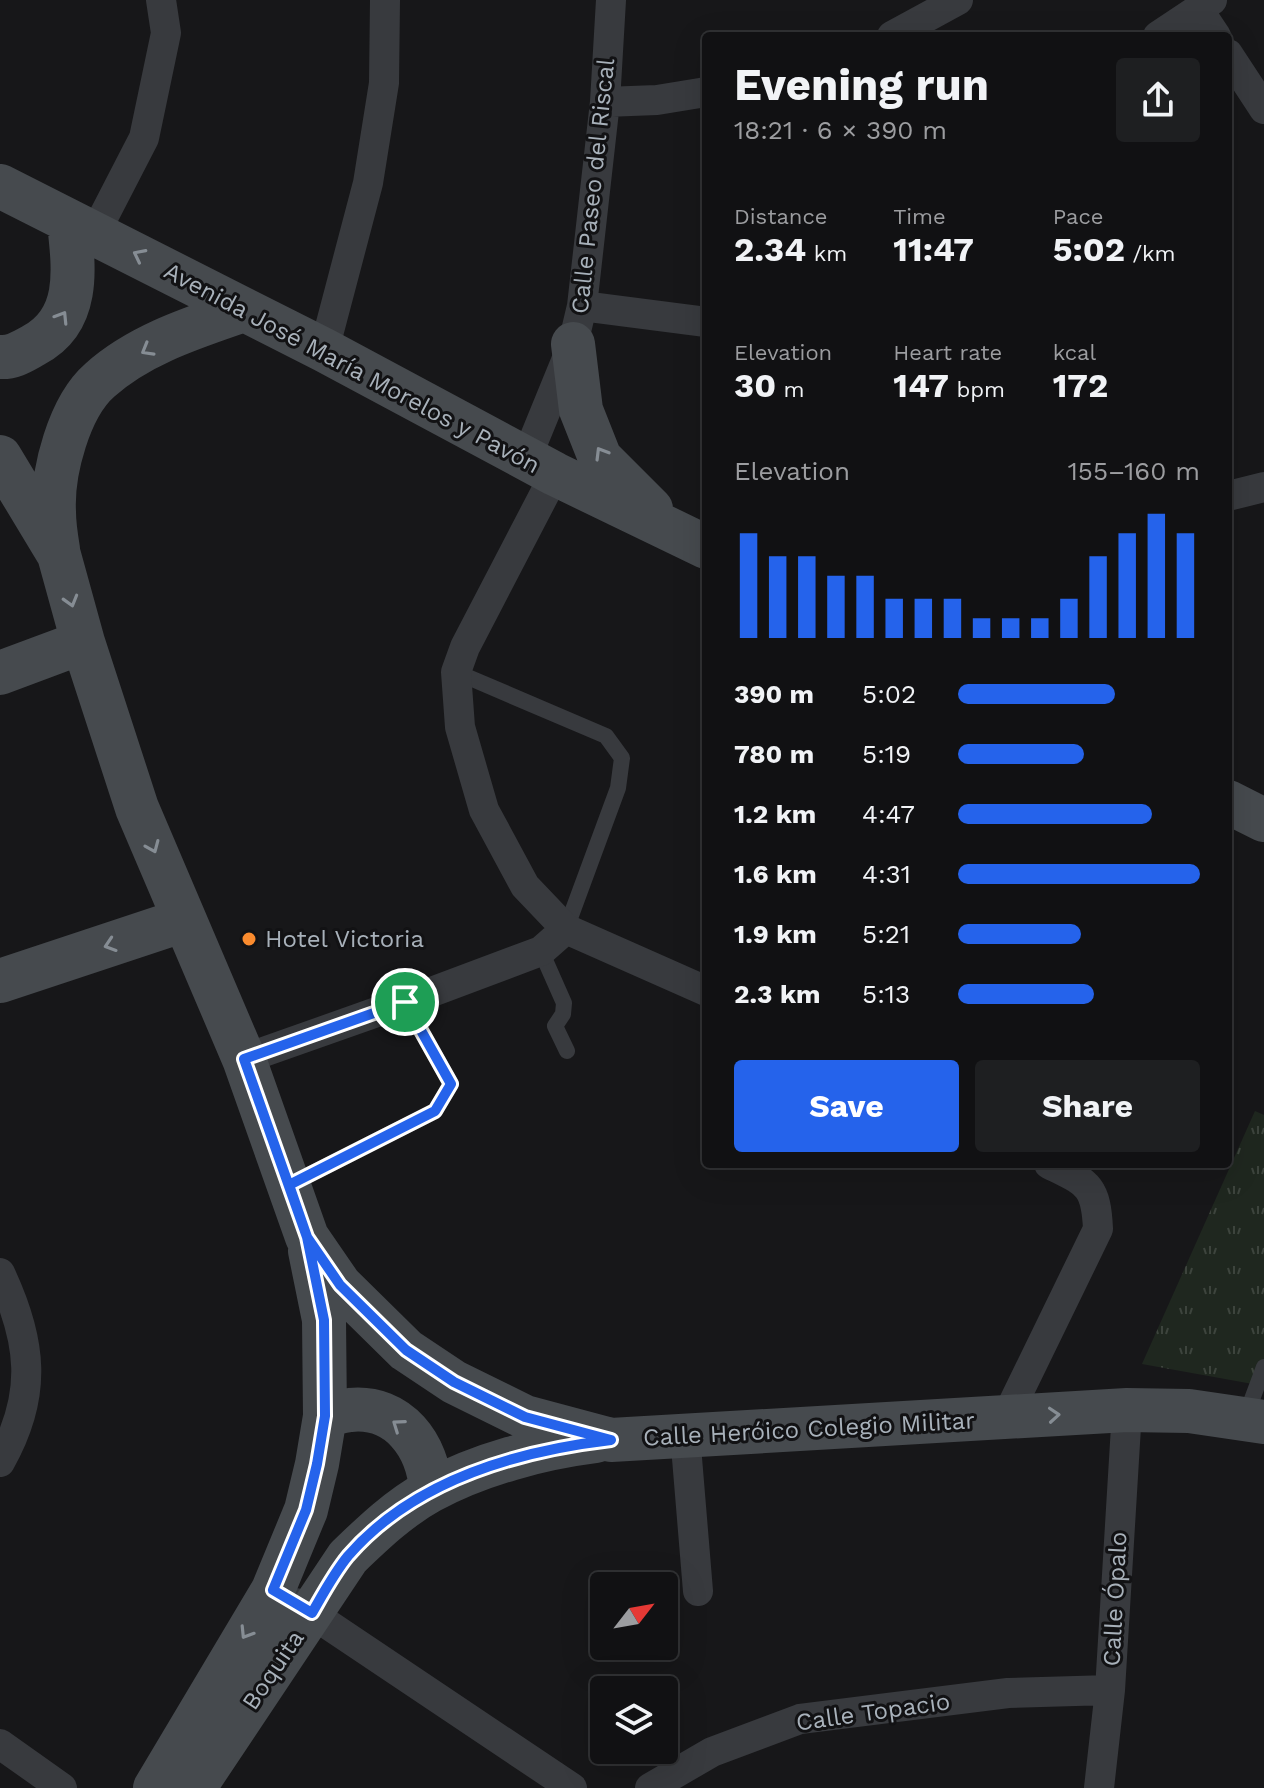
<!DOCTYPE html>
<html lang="en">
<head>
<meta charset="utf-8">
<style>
  :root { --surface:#111113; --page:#1e1f21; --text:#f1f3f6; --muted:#9c9da0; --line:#303133; --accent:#2563eb }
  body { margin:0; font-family:"Work Sans",sans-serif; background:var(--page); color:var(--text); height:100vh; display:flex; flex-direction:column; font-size:30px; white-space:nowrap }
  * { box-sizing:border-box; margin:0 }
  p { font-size:26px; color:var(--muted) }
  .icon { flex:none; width:44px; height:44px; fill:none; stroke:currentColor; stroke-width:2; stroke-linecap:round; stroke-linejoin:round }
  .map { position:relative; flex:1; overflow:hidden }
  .sheet { position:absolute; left:702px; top:32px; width:530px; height:1136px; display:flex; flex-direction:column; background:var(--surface); border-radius:8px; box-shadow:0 8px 32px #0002,0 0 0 2px var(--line) }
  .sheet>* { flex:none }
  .needle { width:52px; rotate:59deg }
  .buttons { position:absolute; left:590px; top:1572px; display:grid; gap:16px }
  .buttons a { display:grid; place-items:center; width:88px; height:88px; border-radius:8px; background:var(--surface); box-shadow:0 8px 32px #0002,0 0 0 2px var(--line); font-size:40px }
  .pin { position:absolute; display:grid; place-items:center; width:68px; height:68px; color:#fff; margin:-34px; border:4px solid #fff; border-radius:50%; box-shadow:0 2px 8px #0007 }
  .round { display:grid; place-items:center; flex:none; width:84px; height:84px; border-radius:8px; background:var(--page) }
  .headline { display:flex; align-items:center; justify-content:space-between; height:136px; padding:0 32px }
  h1 { font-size:44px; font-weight:700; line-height:60px }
  .metrics { display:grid; grid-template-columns:repeat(3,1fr); gap:12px; height:136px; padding:8px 32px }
  .metrics div { display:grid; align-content:center }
  .metrics b { font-size:34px; font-weight:700 }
  .metrics small { font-size:22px; font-weight:400 }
  .metrics p { font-size:22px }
  .chart { height:224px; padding:16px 32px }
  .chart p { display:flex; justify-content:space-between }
  .chart svg { width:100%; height:144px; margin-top:8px; stroke:var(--accent); stroke-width:6 }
  .primary-button { display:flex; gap:16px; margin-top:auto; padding:16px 32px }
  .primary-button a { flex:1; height:92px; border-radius:8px; background:var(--accent); color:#fff; font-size:32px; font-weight:700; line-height:92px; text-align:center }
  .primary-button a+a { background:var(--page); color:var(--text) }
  ul { padding:0 32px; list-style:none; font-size:26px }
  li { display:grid; grid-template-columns:128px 96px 1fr; align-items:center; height:60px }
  li i { height:20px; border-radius:10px; background:var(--accent) }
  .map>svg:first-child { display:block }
  .park { fill:url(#park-tufts) }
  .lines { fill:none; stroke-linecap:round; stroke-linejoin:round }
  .lane { stroke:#383a3e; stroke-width:16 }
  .street { stroke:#383a3e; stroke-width:30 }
  .secondary { stroke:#464a4e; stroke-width:44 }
  .oneway { stroke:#868d94 }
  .route-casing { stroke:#fff; stroke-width:16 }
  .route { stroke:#2563eb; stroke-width:10 }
  .poi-dot { fill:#fa8b2e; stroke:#121214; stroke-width:3 }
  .labels { text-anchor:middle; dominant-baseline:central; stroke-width:6; stroke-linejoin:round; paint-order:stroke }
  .street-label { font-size:24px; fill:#a8b1ba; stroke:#121214 }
  .poi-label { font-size:24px; fill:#a8b1ba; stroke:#121214; text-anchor:start }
</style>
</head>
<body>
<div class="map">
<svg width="1264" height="1788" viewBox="0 0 1264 1788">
  <defs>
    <pattern id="park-tufts" width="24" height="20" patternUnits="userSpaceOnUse" patternTransform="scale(2)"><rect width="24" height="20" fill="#1f271f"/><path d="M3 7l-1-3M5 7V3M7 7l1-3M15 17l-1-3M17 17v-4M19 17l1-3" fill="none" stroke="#3d443d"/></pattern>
  </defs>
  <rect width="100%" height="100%" fill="#171719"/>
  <path class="park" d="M1255,1111L1264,1115V1386L1142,1364Z"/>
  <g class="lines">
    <path class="lane" d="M456,672L606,736L622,758L618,788L566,929
      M541,951L564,1003L563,1014L555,1026L567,1051
      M291,1184L435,1111L451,1084L405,1002
      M1245,1418L1264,1367"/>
    <path class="street" d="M1198,9L1216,36
      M892,36L958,0
      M1158,36L1212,0
      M1228,54L1264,109
      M605,102L657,100L706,92
      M95,233L144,138L166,33L161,0
      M582,306L706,322
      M324,350L368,183L384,83L385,0
      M526,459L573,344L582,306L605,102L611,0
      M555,474L465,647L456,672L460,727L484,810L525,886L566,929L706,991
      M1228,496L1264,487
      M244,1059L405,1002L541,951L566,929
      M0,1273C32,1341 38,1395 0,1462
      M1006,1418L1098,1229C1096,1184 1087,1183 1049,1164
      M685,1434L698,1591
      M296,1603L572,1788
      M0,1744L62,1788
      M650,1788L712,1752L800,1719L1008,1693L1110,1690
      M1099,1788L1110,1690L1127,1410"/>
    <path class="secondary" d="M0,186L324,350L555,474L706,547
      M573,344L581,410L600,458L651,509
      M0,357C13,358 23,351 34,345C81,320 74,268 69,223
      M0,457L59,555L83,642L137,808L244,1059L307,1237L340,1285L406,1350L454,1382L525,1417L611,1440L1127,1410L1189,1411L1264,1422
      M58,549C56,537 54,524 54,512C52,472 69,407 100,380C140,344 195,327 244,310
      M0,673L83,642
      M1228,802L1264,820
      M0,981L184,920
      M325,1416C333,1414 342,1411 350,1410C399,1405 428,1446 431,1490
      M155,1788L273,1590L306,1510L317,1464L325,1416L324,1320L310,1251
      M194,1788L348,1557C373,1533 399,1508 430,1491C480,1464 541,1448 596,1441"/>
  </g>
  <defs><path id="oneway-chevron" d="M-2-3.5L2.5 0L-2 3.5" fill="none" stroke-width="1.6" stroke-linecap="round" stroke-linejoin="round" transform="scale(2)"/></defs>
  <g class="oneway">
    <use href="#oneway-chevron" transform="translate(139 255) rotate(-153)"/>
    <use href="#oneway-chevron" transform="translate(62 317) rotate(-58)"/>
    <use href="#oneway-chevron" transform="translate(147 350) rotate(150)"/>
    <use href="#oneway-chevron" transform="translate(601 453) rotate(-121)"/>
    <use href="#oneway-chevron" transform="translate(71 601) rotate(74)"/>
    <use href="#oneway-chevron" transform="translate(153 847) rotate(67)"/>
    <use href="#oneway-chevron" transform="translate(110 945) rotate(162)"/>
    <use href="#oneway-chevron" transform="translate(1054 1415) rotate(-4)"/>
    <use href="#oneway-chevron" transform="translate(398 1425) rotate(-145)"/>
    <use href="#oneway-chevron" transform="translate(246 1633) rotate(122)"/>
  </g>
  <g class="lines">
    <g class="route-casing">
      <path id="route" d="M405,1002L244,1059L307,1237L324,1320L325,1416L317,1464L306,1510L273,1590L312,1613C323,1594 334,1573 348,1556C413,1481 517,1451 611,1440L525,1417L454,1382L406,1350L340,1285L307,1237L289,1185L435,1111L451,1084L405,1002"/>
    </g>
    <use href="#route" class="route"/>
  </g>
  <circle class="poi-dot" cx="249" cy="939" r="8"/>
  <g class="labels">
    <g class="street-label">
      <text transform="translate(593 186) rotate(-84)">Calle Paseo del Riscal</text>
      <text transform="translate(352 368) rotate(28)">Avenida José María Morelos y Pavón</text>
      <text transform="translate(809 1429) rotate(-3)">Calle Heróico Colegio Militar</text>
      <text transform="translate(1115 1599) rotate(-87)">Calle Ópalo</text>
      <text transform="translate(273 1670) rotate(-56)">Boquita</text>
      <text transform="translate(873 1712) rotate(-8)">Calle Topacio</text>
    </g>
    <g class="poi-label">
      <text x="265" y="939">Hotel Victoria</text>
    </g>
  </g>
</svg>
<div class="buttons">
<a><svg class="needle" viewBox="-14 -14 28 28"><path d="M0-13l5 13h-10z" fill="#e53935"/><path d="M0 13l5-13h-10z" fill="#9c9da0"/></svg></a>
<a><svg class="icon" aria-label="layers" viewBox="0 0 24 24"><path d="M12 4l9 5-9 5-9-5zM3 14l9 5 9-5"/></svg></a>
</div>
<div class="pin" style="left:405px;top:1002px;background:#1e9e55"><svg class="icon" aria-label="arrive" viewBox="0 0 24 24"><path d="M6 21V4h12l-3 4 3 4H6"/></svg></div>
<section class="sheet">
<div class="headline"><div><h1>Evening run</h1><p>18:21 · 6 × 390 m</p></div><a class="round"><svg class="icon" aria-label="share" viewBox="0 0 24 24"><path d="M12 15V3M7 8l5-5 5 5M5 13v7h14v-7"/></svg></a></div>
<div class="metrics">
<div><p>Distance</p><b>2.34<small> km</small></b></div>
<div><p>Time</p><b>11:47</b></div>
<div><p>Pace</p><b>5:02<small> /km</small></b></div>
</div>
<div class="metrics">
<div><p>Elevation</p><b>30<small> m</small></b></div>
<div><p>Heart rate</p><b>147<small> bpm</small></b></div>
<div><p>kcal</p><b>172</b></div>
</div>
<div class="chart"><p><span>Elevation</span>155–160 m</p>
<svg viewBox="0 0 160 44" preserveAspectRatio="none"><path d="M5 44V12M15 44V19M25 44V19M35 44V25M45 44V25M55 44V32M65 44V32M75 44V32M85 44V38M95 44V38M105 44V38M115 44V32M125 44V19M135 44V12M145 44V6M155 44V12"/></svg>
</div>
<ul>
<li><b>390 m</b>5:02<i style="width:65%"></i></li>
<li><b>780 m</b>5:19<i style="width:52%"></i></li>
<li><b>1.2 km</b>4:47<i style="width:80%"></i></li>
<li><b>1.6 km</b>4:31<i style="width:100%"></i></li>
<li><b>1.9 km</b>5:21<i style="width:51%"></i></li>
<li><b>2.3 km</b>5:13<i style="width:56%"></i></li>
</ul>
<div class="primary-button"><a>Save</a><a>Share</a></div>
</section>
</div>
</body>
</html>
